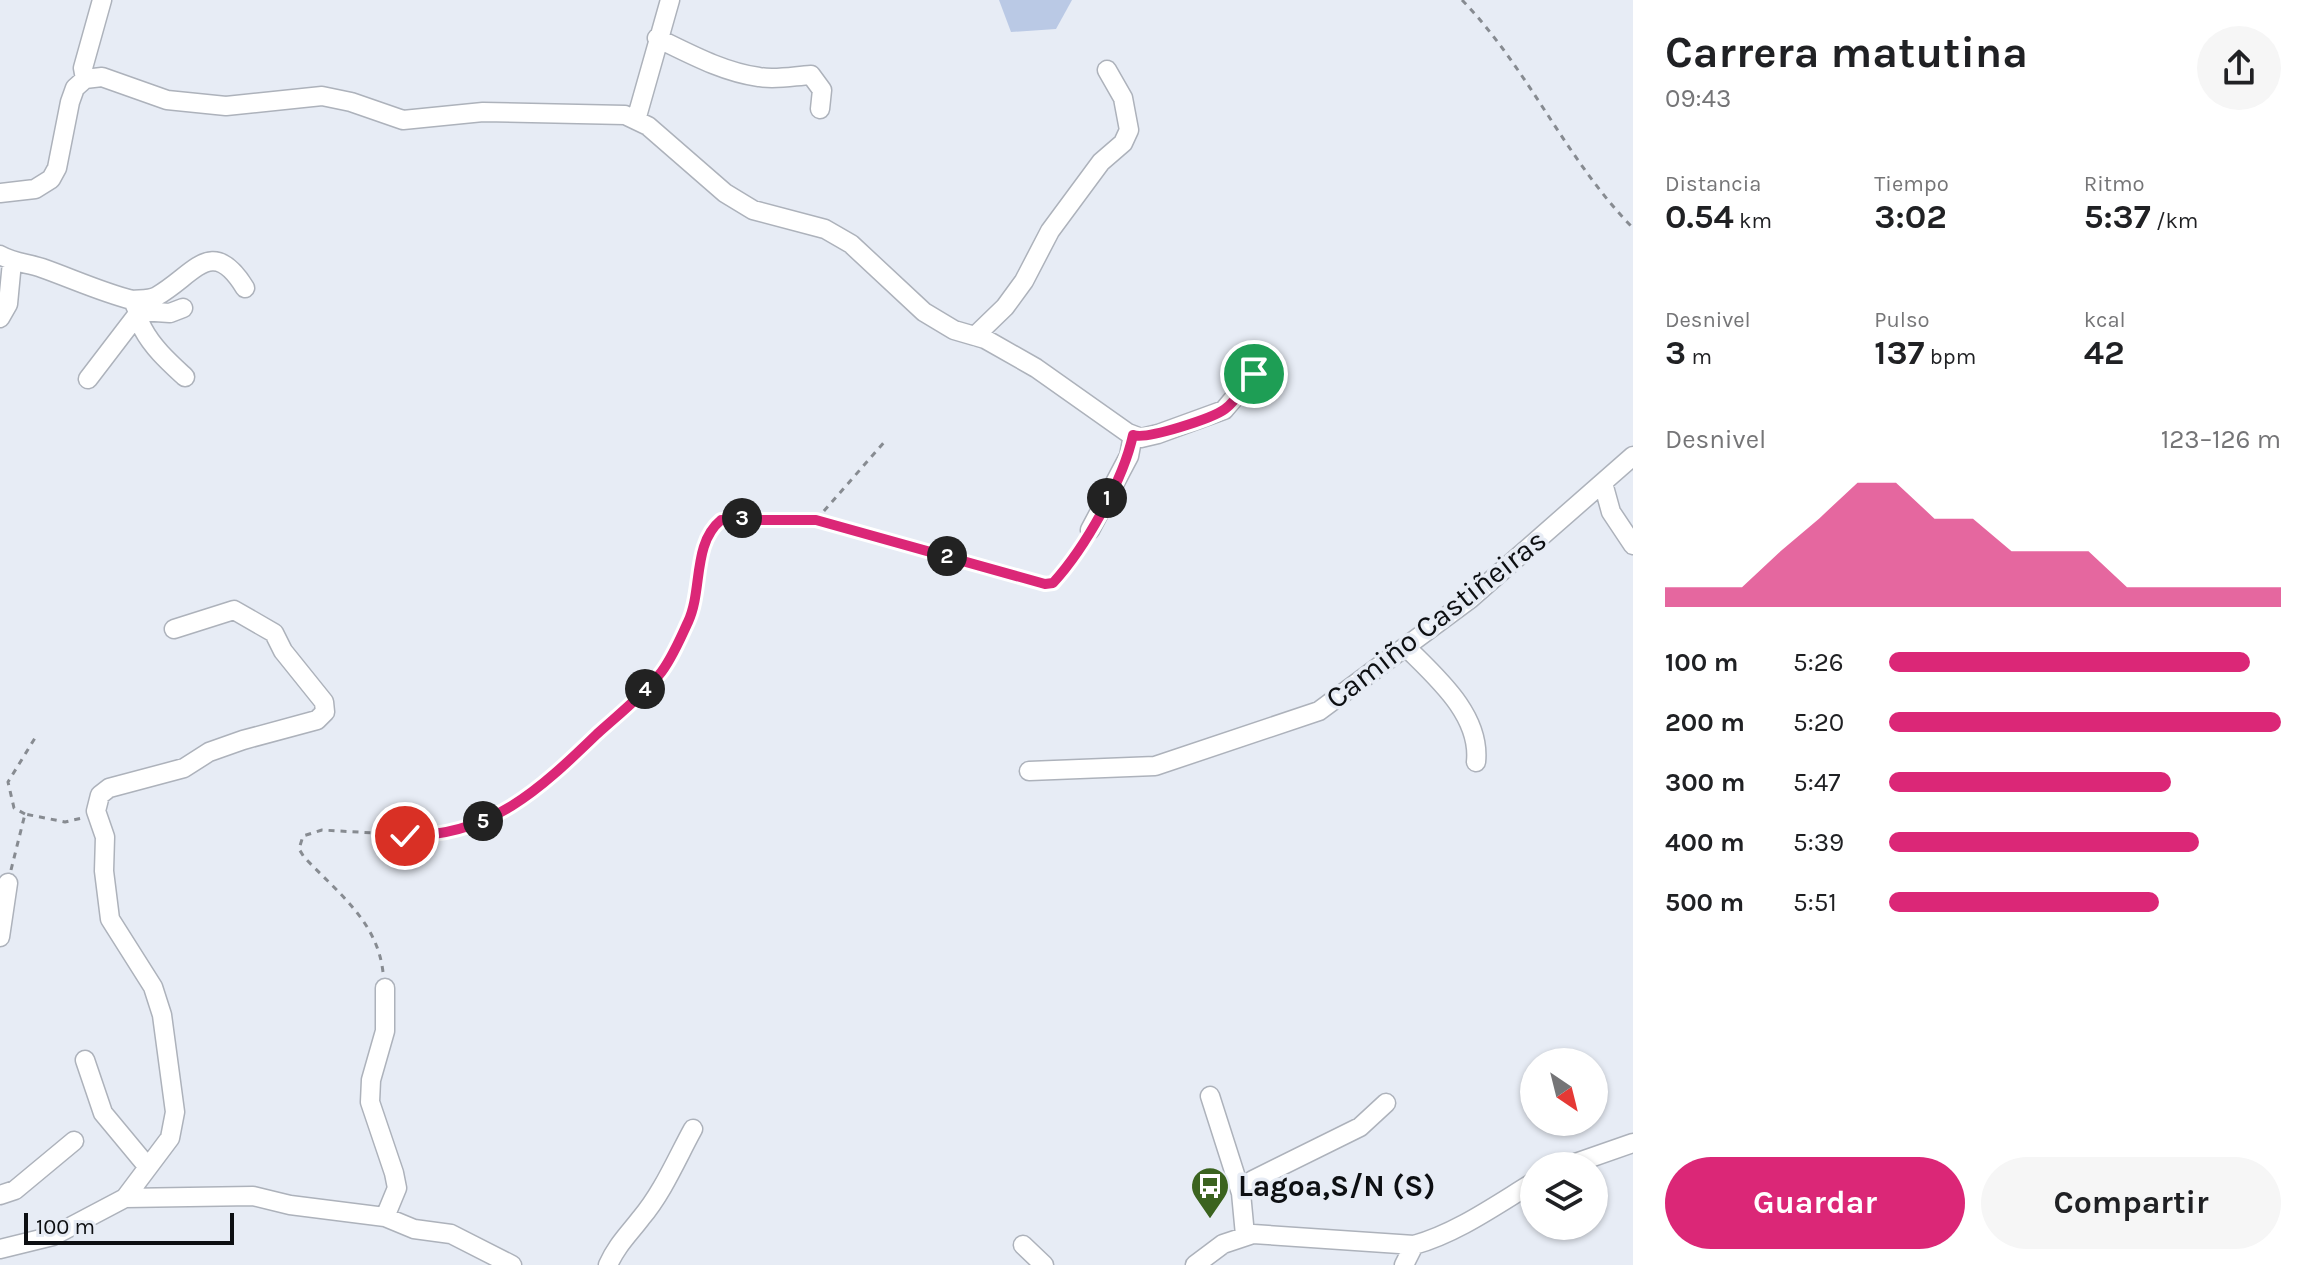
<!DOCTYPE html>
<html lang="es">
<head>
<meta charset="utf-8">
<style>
  :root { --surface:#fff; --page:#f6f6f6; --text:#202124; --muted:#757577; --accent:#db2777 }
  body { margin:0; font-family:Karla,sans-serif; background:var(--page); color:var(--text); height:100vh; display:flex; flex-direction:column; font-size:30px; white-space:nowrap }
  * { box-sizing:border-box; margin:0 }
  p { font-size:26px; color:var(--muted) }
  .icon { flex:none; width:44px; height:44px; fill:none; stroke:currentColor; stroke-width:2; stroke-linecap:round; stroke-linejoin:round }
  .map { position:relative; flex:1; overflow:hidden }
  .sheet { display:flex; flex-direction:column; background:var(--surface); width:680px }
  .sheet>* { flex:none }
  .needle { width:52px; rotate:145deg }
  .fabs { position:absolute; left:1520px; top:1048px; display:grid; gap:16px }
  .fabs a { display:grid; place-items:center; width:88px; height:88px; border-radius:50%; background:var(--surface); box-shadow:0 2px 6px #0004; font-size:40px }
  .scale { position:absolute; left:24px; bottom:20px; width:210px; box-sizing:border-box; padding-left:8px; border:4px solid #0d0f12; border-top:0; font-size:22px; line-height:28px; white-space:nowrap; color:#0d0f12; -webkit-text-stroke:6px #e7ecf5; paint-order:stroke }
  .pin { position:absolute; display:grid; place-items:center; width:68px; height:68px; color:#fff; margin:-34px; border:4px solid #fff; border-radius:50%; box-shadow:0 2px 8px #0007 }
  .km { position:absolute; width:40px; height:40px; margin:-20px; border-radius:50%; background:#222; color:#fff; font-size:22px; line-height:40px; text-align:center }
  .round { display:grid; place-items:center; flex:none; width:84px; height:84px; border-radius:42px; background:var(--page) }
  .overview { display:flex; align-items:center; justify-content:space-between; height:136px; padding:0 32px }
  h1 { font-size:44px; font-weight:700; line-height:60px }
  .figures { display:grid; grid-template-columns:repeat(3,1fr); gap:12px; height:136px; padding:8px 32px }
  .figures div { display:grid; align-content:center }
  .figures b { font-size:34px; font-weight:700 }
  .figures small { font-size:22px; font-weight:400 }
  .figures p { font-size:22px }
  .chart { height:224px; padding:16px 32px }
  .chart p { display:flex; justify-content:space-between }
  .chart svg { width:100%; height:144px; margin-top:8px; fill:var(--accent); opacity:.7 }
  .button { display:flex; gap:16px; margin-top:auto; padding:16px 32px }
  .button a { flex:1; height:92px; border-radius:48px; background:var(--accent); color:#fff; font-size:32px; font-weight:700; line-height:92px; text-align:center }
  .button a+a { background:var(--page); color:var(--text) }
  ul { padding:0 32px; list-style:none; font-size:26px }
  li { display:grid; grid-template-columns:128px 96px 1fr; align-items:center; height:60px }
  li i { height:20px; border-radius:10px; background:var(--accent) }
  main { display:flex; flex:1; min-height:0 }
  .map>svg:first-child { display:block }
  .green { fill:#bac9e5 }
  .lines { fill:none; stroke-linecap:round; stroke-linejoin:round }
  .minor-casing { stroke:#adb2bb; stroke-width:21 }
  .path { stroke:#878b91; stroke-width:3; stroke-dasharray:6 6; stroke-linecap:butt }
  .minor { stroke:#fff; stroke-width:18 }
  .route-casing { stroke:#fff; stroke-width:16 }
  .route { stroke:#db2777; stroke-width:10 }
  .labels { text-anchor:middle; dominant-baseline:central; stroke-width:7; stroke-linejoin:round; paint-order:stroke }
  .street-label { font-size:30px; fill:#0d0f12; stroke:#e7ecf5 }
  .poi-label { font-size:30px; font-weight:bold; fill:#0d0f12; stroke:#e7ecf5; text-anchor:start }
</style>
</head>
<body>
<main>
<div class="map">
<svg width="1633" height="1265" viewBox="0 0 1633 1265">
  <rect width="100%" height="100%" fill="#e7ecf5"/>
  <path class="green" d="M999,0H1072L1056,29L1011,32Z"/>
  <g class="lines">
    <g class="minor-casing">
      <path id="minor" d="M657,38C690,54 723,72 759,77C776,80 794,76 811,75L822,90L820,109
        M85,79L83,68L102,0
        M636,120L670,0
        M0,193L35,189L51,179L57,168L70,102L75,88L85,79L102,77L167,100L226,106L322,96L351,102L403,120L483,112L625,115L648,126L725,193L753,210L825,229L851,244L924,312L954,330L985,339L1036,368L1128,433L1141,438L1158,434L1224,410L1254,374
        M0,255C14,263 28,263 42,268C73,279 101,292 132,300C140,311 137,319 143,329C153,348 170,363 185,377
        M132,300C140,299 150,300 157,296C194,275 212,234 245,288
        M0,318L8,304L12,262
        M975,336L1005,307L1024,281L1050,231L1101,162L1123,143L1129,130L1123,98L1107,70
        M88,379L140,311L170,313L183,308
        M1603,483L1611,512L1633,545
        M1090,530L1129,456L1133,435
        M1406,647C1436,677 1481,715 1476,762
        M1029,771L1155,766L1319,711L1470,599L1633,456
        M0,937L8,883
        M85,1060L103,1113L147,1166
        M1210,1096L1241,1193L1245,1235
        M1567,1166L1633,1143
        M1241,1193L1253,1180L1360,1127L1386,1103
        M0,1195L15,1190L74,1141
        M125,1198L253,1196L290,1205L385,1217L414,1229L451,1234L512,1265
        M385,1217L397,1188L394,1173L370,1102L371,1080L385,1031V988
        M1023,1245L1044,1265
        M0,1249L53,1236L125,1198L170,1138L175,1112L162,1015L153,987L110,919L104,871L105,837L96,811L100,795L109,788L184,768L209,752L243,740L317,720L325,712L324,702L283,651L274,633L234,610L174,629
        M608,1265C617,1245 628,1235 641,1218C663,1192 677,1158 693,1129
        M1195,1265L1223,1244L1253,1234L1414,1245C1457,1233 1496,1205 1534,1182
        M1404,1265L1414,1245"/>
    </g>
    <path class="path" d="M1462,0C1528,68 1566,160 1633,228
      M816,520L887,439
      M25,814L14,808L8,782L35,738
      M11,870L25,814L65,822L82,818
      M383,972C377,921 338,893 304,857L299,849L303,836L322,830L427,836L475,825L523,801L560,772L660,674L690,618L701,554L715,525L721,520H816L1045,584L1053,583L1082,542"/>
    <use href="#minor" class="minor"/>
  </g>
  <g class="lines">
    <g class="route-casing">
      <path id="route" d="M405,836C491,836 539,790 597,734C618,715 641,697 659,675C671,661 680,639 688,622C703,590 692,544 721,520H816L1045,584L1053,583C1085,548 1123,481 1133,435C1147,440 1213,418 1225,409C1236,401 1245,385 1254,374"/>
    </g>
    <use href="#route" class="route"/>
  </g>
  <defs>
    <g id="bus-pin" transform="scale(2)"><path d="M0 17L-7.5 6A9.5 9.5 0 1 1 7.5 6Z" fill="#3b631f" stroke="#e7ecf5"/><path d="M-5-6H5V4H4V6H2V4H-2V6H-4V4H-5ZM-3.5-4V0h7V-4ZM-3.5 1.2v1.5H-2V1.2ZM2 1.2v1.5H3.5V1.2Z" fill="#fff"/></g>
  </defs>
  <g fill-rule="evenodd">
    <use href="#bus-pin" x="1210" y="1186"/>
  </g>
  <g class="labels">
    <g class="street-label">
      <text transform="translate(1436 619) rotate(-38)">Camiño Castiñeiras</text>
    </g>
    <g class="poi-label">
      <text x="1238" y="1186">Lagoa,S/N (S)</text>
    </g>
  </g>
</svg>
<div class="fabs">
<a><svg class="needle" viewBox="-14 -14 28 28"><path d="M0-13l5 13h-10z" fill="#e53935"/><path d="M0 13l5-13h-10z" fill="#757577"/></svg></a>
<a><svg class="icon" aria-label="layers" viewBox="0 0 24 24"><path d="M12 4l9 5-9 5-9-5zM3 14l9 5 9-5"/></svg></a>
</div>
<div class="scale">100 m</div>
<div class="pin" style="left:1254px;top:374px;background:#1e9e55"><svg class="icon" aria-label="arrive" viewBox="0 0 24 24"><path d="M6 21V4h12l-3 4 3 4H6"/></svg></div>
<div class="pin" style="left:405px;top:836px;background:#d93025"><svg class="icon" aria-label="check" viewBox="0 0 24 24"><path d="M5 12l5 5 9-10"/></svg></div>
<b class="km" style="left:1107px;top:498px">1</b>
<b class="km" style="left:947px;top:556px">2</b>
<b class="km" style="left:742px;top:518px">3</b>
<b class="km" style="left:645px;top:689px">4</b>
<b class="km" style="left:483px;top:821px">5</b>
</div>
<section class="sheet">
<div class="overview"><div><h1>Carrera matutina</h1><p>09:43</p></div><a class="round"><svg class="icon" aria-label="share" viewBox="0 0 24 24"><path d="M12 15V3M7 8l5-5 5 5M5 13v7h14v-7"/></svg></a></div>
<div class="figures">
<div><p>Distancia</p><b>0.54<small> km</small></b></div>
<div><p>Tiempo</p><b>3:02</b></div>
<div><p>Ritmo</p><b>5:37<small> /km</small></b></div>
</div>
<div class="figures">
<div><p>Desnivel</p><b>3<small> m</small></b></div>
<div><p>Pulso</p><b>137<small> bpm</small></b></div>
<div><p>kcal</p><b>42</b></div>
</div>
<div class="chart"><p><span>Desnivel</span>123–126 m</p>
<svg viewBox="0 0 160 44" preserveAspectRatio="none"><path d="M0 44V38L10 38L20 38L30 27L40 17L50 6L60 6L70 17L80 17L90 27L100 27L110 27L120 38L130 38L140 38L150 38L160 38V44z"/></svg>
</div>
<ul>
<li><b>100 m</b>5:26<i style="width:92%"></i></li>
<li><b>200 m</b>5:20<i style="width:100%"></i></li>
<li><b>300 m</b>5:47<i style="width:72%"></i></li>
<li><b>400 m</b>5:39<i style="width:79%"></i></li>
<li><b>500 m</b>5:51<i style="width:69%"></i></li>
</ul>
<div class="button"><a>Guardar</a><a>Compartir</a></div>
</section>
</main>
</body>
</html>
